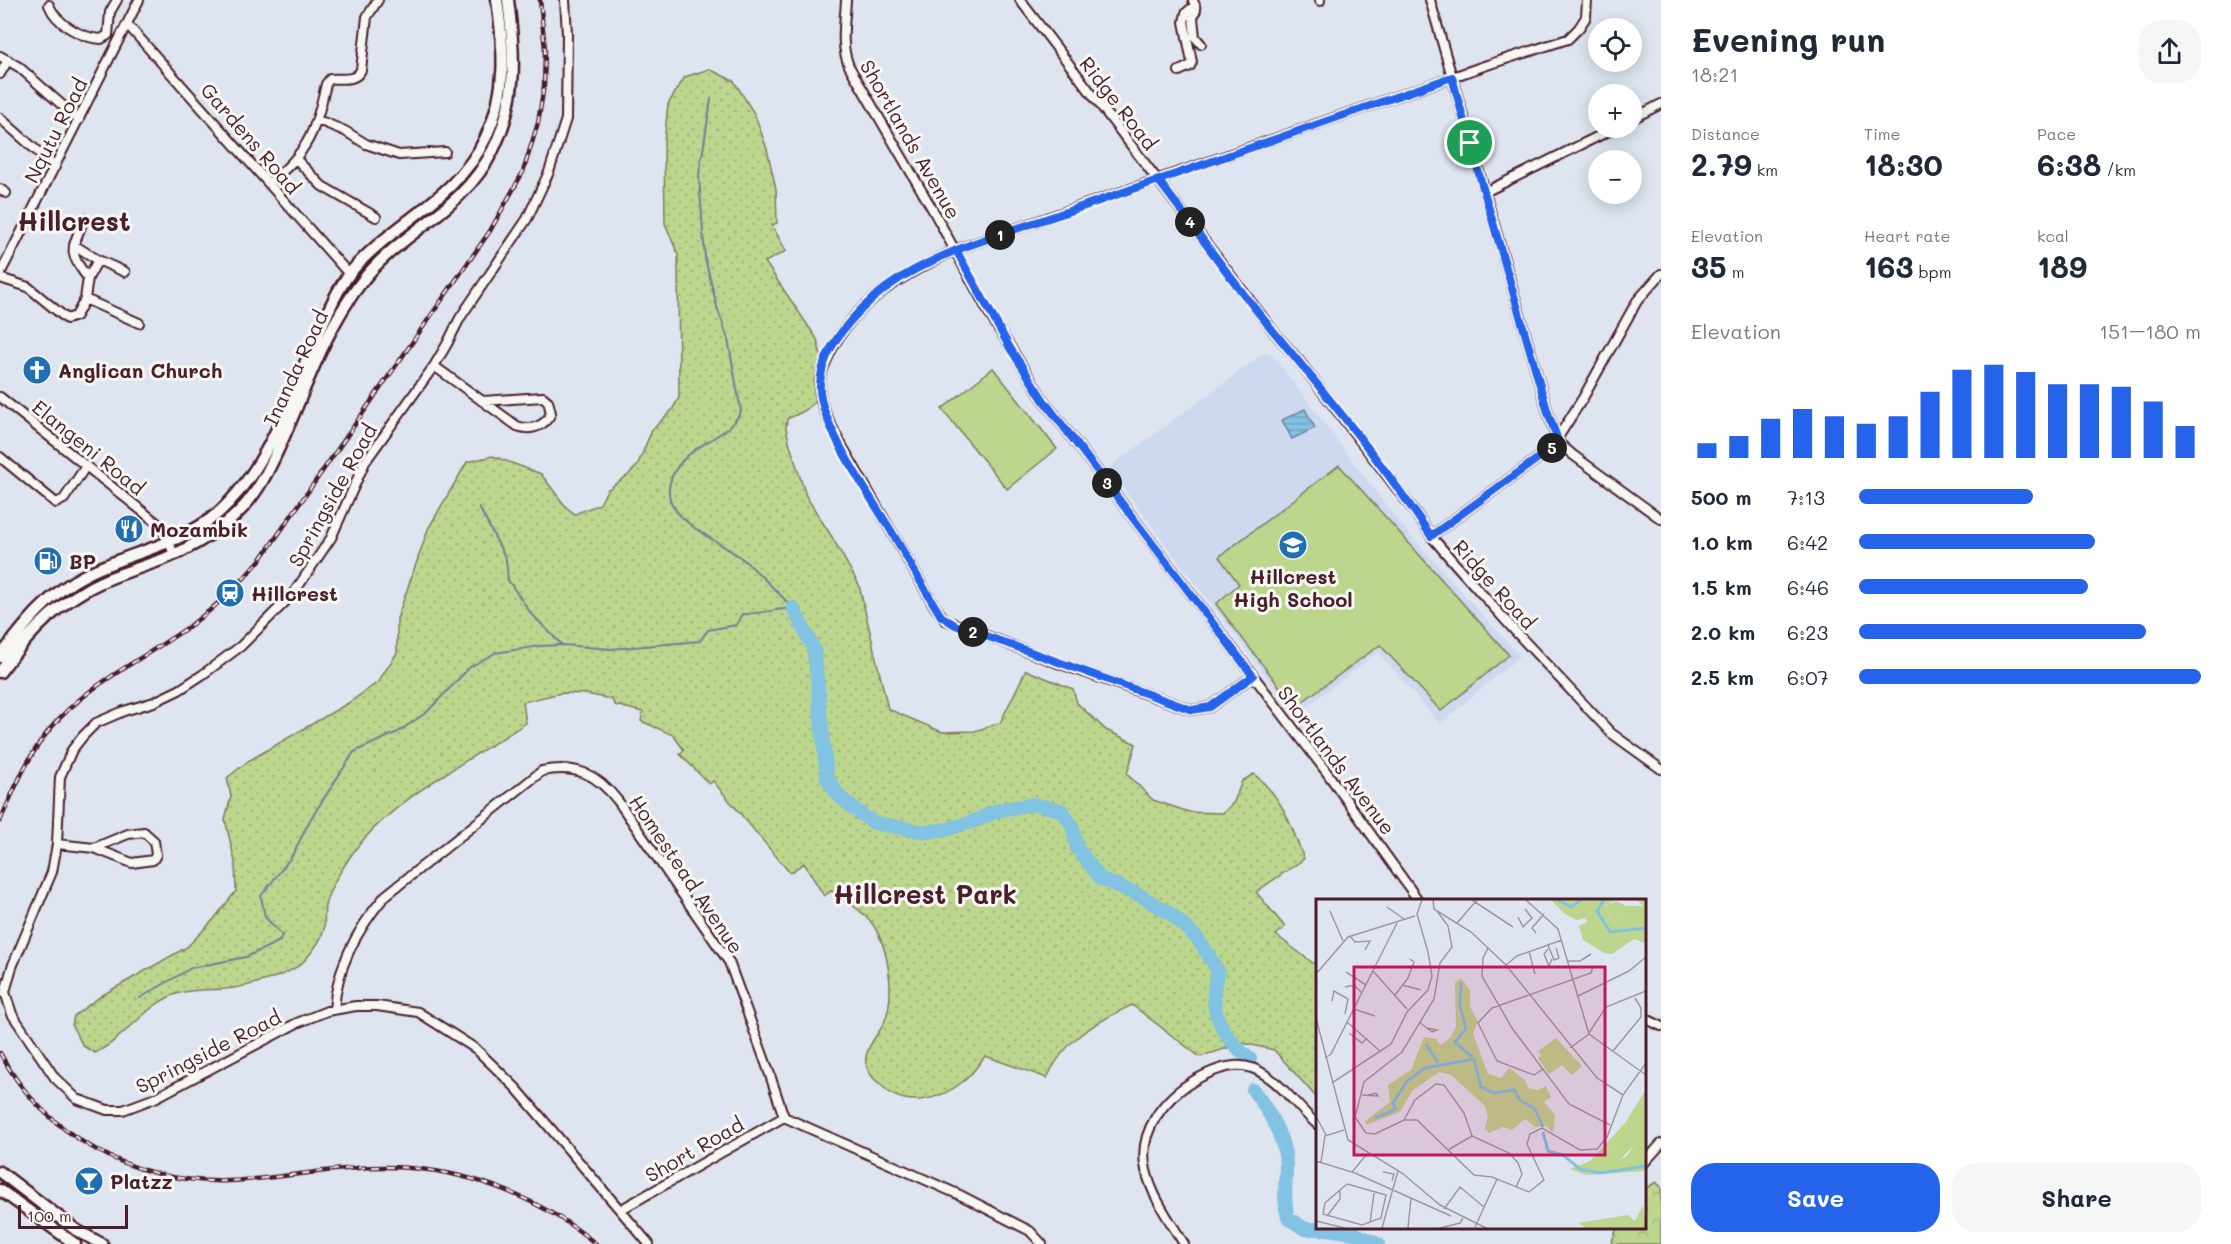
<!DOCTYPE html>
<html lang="en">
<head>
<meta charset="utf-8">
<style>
  :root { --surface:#fff; --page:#f6f6f7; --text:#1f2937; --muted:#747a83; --accent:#2563eb }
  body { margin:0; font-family:Mali,sans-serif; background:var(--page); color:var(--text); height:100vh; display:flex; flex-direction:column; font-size:22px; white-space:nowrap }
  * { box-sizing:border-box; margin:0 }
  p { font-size:20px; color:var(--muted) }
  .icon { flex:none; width:33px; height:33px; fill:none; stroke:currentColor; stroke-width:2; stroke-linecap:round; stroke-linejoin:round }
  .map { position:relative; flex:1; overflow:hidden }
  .drawer { display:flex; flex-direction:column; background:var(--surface); width:570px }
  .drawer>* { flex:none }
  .buttons { position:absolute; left:1588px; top:18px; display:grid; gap:12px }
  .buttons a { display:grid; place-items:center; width:54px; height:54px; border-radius:50%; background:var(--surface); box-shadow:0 3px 15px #0003; font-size:30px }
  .scale { position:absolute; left:18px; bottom:15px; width:110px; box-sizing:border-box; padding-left:6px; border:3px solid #4a1f2b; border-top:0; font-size:16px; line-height:21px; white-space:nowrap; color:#4a1f2b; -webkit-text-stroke:4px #f6f6f2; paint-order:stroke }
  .pin { position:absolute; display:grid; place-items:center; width:51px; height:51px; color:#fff; margin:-26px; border:3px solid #fff; border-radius:50%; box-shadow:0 2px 6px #0007 }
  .km { position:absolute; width:30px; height:30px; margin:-15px; border-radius:50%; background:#222; color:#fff; font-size:16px; line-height:30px; text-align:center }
  .round { display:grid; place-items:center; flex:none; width:63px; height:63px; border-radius:24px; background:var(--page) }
  .head { display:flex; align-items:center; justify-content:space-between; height:102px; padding:0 30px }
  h1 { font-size:33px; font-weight:700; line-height:45px }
  .figures { display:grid; grid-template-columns:repeat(3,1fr); gap:9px; height:102px; padding:6px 30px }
  .figures div { display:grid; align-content:center }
  .figures b { font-size:30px; font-weight:700 }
  .figures small { font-size:16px; font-weight:400 }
  .figures p { font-size:16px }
  .chart { height:168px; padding:12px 30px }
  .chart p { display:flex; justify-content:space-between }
  .chart svg { width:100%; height:108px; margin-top:6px; stroke:var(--accent); stroke-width:6 }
  .primary-button { display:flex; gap:12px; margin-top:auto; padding:12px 30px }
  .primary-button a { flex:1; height:69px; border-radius:24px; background:var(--accent); color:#fff; font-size:24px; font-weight:700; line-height:69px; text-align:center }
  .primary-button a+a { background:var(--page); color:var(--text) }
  ul { padding:0 30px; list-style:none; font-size:20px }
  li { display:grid; grid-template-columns:96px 72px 1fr; align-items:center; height:45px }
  li i { height:15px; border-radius:8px; background:var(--accent) }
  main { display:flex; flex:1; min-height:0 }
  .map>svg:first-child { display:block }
  .built { fill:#cdd9ef }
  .grass { fill:#bcd68e; stroke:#837a5c; stroke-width:1.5 }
  .forest { fill:url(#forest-crowns); stroke:#837a5c; stroke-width:1.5 }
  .park { fill:url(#park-dots); stroke:#837a5c; stroke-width:1.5 }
  .water { fill:url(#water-rules); stroke:#6c8199; stroke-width:1.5 }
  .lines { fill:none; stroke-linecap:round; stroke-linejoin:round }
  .stream { stroke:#6c8199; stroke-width:2 }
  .river { stroke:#82c2e3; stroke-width:14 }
  .minor-casing { stroke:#4a1f2b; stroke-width:12 }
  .secondary-casing { stroke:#4a1f2b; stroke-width:15 }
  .minor { stroke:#f6f6f2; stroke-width:8 }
  .secondary { stroke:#f6f6f2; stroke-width:10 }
  .rail-casing { stroke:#4a1f2b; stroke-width:4.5 }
  .rail { stroke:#f6f6f2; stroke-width:2; stroke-dasharray:7; stroke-linecap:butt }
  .route-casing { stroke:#fff; stroke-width:12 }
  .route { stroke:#2563eb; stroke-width:8 }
  .labels { text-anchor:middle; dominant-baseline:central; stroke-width:6; stroke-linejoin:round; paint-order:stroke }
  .street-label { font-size:20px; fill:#4a1f2b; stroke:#f6f6f2 }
  .poi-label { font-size:20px; font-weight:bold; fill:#4a1f2b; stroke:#f6f6f2; text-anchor:start }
  .district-label { font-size:26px; font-weight:bold; fill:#4a1f2b; stroke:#f6f6f2 }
  .inset-river { fill:none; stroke:#82c2e3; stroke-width:3 }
  .inset-road { fill:none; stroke:#a396a1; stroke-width:1.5 }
  .view { fill:#c2185b; fill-opacity:0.15; stroke:#c2185b; stroke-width:3 }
  .inset-edge { fill:none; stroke:#4a1f2b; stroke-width:3 }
</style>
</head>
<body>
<main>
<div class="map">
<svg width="1661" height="1244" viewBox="0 0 1661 1244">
  <defs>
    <pattern id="forest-crowns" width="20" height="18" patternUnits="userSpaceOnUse" patternTransform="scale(1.5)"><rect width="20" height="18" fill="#bcd68e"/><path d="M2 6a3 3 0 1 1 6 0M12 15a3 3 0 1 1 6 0" fill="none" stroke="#a3b77b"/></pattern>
    <pattern id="park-dots" width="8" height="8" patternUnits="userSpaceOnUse" patternTransform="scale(1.5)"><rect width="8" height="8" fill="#bcd68e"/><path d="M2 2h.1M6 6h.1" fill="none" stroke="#a3b77b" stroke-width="1.8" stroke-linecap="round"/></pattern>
    <pattern id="water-rules" width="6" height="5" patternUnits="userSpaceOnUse" patternTransform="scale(1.5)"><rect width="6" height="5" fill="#82c2e3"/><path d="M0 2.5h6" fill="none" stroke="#72a6c3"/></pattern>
  </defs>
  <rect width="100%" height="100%" fill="#dee5f0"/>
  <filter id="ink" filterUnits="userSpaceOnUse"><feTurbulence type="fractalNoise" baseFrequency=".0167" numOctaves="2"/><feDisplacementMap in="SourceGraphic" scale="12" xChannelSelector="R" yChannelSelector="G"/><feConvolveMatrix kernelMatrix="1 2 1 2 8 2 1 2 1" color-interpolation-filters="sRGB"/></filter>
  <g filter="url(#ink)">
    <path class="built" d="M1265,353L1272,354L1401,525L1520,656L1440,724L1378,652L1296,715L1108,468Z"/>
    <path class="grass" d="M993,368L1057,449L1007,489L942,409Z
      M1339,465L1509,655L1441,711L1380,645L1295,707L1216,604L1239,584L1219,557Z"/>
    <path class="forest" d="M1656,1182L1661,1187V1244H1611L1617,1228H1644L1645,1189Z"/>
    <path class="park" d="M709,69L734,81L755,115L767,149L776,189L777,223L772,225L786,251L765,262L817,339L822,359L815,402L804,411L787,419L786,428L790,445L806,496L832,537L859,585L888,709L942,732L975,731L1000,723L1026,670L1073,689L1077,703L1106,730L1136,744L1127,774L1153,800L1189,812L1223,813L1234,802L1242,781L1254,774C1283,798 1291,825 1304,859L1256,892L1285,927L1276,935L1317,966V1098L1274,1050L1243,1043L1200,1057L1132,1005C1094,1024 1066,1037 1047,1078L985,1056C979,1064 973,1073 965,1080C941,1100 905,1110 882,1086C875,1080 868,1074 866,1064C863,1050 878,1035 884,1023C896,996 889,946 871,922C863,912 842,897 831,891L824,896L804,863L790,873L713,781L709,784L680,754L684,750L673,735L641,721L643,712L615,705L611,699L586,694L561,693L523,702L526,723C470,761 392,798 352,854C342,869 329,888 325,906C324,913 325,921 324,929C322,939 312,952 305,960C291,976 246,987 225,989C209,990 191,989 176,994C148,1003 123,1040 95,1053L83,1046L72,1026L74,1016L101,996L187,947L214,919L236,891L235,862L225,819L231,797L227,778L248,761L350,702L378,682L397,653V619L428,529L467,462L493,456L541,474L566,507L575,514L600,504L607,490L628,475L637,466L652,430L672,410L679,398L678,255L665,223L664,143L668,104L685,77Z"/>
    <path class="water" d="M1305,409L1315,428L1292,439L1282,420Z"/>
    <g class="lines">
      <path class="stream" d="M711,99L699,176L705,258L717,307L728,339L741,411C730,436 699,441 682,461C640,511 708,533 740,557C759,572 776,591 793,608
        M479,507L506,559L508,580L530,612L562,645
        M140,998L191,968L246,957L280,941L282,935L265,917L261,896L292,856L310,820L354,752L398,732L427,712L470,667L495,653L540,646L563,645L611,649L700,641L708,630L736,625L742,614C760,614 776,609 793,608"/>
      <path class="river" d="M793,608L814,649L827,778L839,796L854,809L874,823L926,832L948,829L972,822L999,810L1033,804L1061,810L1072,825L1077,848L1101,879L1141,896L1171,914L1198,939L1218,971C1206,1008 1221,1036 1250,1059
        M1253,1090C1269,1111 1286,1140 1286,1167C1286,1185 1283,1200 1288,1218L1305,1229H1328L1354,1233L1378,1244"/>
      <g class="minor-casing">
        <path id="minor" d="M565,0L567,34L566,119L549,172L527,219L460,318L447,344L434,366L365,462L331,538L293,594L241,646L202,675L179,690L154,702L124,711L96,723L83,736L72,750L60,777L57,844L52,872L12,967L5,992L12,1014L55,1078L77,1099L107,1110H123L155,1098L297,1023L327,1011L356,1006H377L418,1012L476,1049L516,1088L649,1244
          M846,0C845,22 840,45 849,66L934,212L990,315L1044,401L1325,770L1418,900
          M1020,0L1274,332L1299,361L1415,512L1431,536L1456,565L1515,631L1611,733L1661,769
          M1193,0L1196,10L1193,18L1195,37L1201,44
          M1320,0V1
          M1430,0L1548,413L1557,439L1559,443L1573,455L1661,519
          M49,5C56,24 82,38 101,39L108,35L110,12L117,0
          M127,24L349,274
          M0,56L19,67L79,120
          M1179,71L1190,66L1192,62L1184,22L1186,13L1195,5
          M0,74L8,60
          M0,118L55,167
          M1632,119L1661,104
          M318,120L345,131L366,144L399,155L445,152
          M296,159L322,186L376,217
          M269,183C309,152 315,131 326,84L330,79C342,78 355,82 361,70L367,17L378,0
          M0,189L6,193
          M1485,192L1615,128
          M84,219C72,249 67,252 88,278
          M74,245L98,260L125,272
          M0,274L139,0
          M0,278L28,287L67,319L76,316L85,299L139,323
          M85,299L88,278L98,260
          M434,366L517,426C530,431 545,427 551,413L548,401L543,397L482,401
          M0,397L162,527L174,554
          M1557,439L1583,398L1637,301L1661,274
          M0,457L56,503L64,499L86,466
          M1431,536L1559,443
          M1253,676L1210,707L1192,710L1055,662L945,620L935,607L838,439C831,424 821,408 820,392C818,377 824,366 830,353C856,299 905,275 955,250L1484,66L1568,39L1579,28L1586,17L1587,0
          M57,844L94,848L132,863L153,860L156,855L154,841L144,832L128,834L94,848
          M334,1009C337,966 358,928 385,896L542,771C576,764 597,774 618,801L729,962L768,1069L784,1117L962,1196L1030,1231L1042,1244
          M1644,1018L1661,1026
          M1644,1163L1661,1144
          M620,1210L784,1117
          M1184,1244C1170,1221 1152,1197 1146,1170C1137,1132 1164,1098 1195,1080C1211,1071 1233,1061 1252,1068C1279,1078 1296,1107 1318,1125"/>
      </g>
      <g class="secondary-casing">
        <path id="secondary" d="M0,657C24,625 50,592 87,574C130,552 181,545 218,513C273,464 291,390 322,325C330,307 338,289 350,273C391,223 458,199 486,137C508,89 504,50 497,0
          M0,672C24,640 49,611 84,591C109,576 137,569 164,559C187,550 211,535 230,520C260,495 274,459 289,425C310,376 328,326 360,284C398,232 462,213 493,150C518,99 515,55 508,0
          M0,1172L76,1230L102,1244
          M0,1190L75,1244"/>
      </g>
      <use href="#minor" class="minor"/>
      <use href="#secondary" class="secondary"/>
      <g class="rail-casing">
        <path id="rail" d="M0,821C15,788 27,757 50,729C88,683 144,659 191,625C217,606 240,584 261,559L490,231L523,172L538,123L544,86L545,49L540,0
          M0,1053C45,1137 135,1184 229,1181C290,1178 349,1163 410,1168C477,1173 544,1201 596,1244"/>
      </g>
      <use href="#rail" class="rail"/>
    </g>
  </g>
  <g class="lines" filter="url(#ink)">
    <g class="route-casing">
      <path id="route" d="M1470,143L1452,77C1328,120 1204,163 1082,207C1021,228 957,244 902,277C868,298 822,342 820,384C817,422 873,500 893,534C909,561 924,589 941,616L955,625L1192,710L1210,707L1253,676L1044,401L1010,348L956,250L1158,180C1197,230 1233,284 1275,333C1329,398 1384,465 1431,536L1559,443L1548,413L1470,143"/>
    </g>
    <use href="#route" class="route"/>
  </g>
  <defs>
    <g id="church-disc" transform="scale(1.5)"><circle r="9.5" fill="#1f6fb2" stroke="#f6f6f2"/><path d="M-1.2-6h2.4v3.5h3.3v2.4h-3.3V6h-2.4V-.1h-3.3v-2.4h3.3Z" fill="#fff"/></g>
    <g id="restaurant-disc" transform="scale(1.5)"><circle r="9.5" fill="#1f6fb2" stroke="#f6f6f2"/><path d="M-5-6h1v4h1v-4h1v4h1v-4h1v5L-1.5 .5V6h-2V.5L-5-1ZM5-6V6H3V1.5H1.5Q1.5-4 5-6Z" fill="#fff"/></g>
    <g id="school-disc" transform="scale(1.5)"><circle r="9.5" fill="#1f6fb2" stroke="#f6f6f2"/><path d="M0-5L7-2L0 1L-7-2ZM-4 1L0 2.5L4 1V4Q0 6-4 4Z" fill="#fff"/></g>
    <g id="fuel-disc" transform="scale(1.5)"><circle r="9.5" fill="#1f6fb2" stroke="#f6f6f2"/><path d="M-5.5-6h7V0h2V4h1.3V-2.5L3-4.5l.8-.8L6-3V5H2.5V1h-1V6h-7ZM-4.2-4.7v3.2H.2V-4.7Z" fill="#fff"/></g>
    <g id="station-disc" transform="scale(1.5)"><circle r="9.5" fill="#1f6fb2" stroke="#f6f6f2"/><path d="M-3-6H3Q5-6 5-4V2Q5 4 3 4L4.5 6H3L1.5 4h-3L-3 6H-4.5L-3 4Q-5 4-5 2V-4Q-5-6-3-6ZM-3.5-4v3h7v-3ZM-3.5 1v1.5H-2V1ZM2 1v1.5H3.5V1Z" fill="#fff"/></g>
    <g id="bar-disc" transform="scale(1.5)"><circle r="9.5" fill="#1f6fb2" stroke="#f6f6f2"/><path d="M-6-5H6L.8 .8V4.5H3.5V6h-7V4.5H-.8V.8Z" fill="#fff"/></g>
  </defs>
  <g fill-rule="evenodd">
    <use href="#church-disc" x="37" y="370"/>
    <use href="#restaurant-disc" x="129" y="529"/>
    <use href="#school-disc" x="1293" y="545"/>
    <use href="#fuel-disc" x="48" y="561"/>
    <use href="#station-disc" x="230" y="593"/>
    <use href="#bar-disc" x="89" y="1181"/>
  </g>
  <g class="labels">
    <g class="street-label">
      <text transform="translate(1119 103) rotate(52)">Ridge Road</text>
      <text transform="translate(55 130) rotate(-63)">Nqutu Road</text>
      <text transform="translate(251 138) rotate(49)">Gardens Road</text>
      <text transform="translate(911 139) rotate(60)">Shortlands Avenue</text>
      <text transform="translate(295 368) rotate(-65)">Inanda Road</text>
      <text transform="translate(89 447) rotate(39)">Elangeni Road</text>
      <text transform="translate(332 495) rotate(-61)">Springside Road</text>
      <text transform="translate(1495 584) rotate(48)">Ridge Road</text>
      <text transform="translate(1337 760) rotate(53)">Shortlands Avenue</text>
      <text transform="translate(687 874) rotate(56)">Homestead Avenue</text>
      <text transform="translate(208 1051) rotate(-27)">Springside Road</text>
      <text transform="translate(694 1149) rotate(-30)">Short Road</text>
    </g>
    <g class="poi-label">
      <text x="58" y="370">Anglican Church</text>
      <text x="150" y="529">Mozambik</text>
      <text x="69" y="561">BP</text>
      <text x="1293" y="576" text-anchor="middle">Hillcrest<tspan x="1293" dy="23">High School</tspan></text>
      <text x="251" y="593">Hillcrest</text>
      <text x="110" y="1181">Platzz</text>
    </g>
    <g class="district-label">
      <text x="74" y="221">Hillcrest</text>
      <text x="925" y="894">Hillcrest Park</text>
    </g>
  </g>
  <g transform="translate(1316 899)">
    <rect width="330" height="330" fill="#dee5f0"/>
    <path d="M300,2L310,7L307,17L297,22L286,9ZM240,139L266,167L256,176L246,166L233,175L222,159L225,156L222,152ZM309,224L318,246L304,261L288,247Z" fill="#bcd68e"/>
    <path d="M235,1H299L286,9L294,11L292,17L297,22L306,17L304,13L310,7H327L321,1H329L330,45L318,40L296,55L288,54L267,41L263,27L271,23L269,19L261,21L249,15ZM329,192L330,272L270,276L254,270L274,262L288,247L304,261L311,257L318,246L309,224ZM327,306L330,329H270L262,324L312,316L319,322Z" fill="#bcd68e"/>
    <path d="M145,79L154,91V108L162,122L157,135L172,175L185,179L193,169L209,181L212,189L222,191L230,187L235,198L228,203L239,216L237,234L230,227L219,228L209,220L196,231L187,228L173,234L169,229L172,218L169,207L135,176L123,173L96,192L84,213L50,226L49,222L74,203L72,186L95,171L108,138L120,140L125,146L134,139L140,128L139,84Z" fill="#bcd68e"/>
    <path class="inset-river" d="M242,1L255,8L265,1M288,1L281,12L294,33L330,29M145,83L144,107L150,130L139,143L156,158M110,145L122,164M158,160L165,188L178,194L198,191L204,201L219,210L227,228M59,219L80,210L77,204L91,182L109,169L158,160M227,233L232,252L247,256L264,270L284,274L330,267"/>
    <path class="inset-road" d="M117,1L118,10L155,33L190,66L281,179L307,196M156,1L197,28M210,1L242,30L273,135L330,176M71,8L88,20M14,12L27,42M121,12L132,27L136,48L124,64L118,100L86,153L48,183L39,218L50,234L59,235L88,221H101L158,276L176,278L213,293L228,281L211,245L214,235L226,229L264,251L281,250L291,238L307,196L330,164M202,18L207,28L216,19L209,10M141,24L161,1M220,34L216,29L228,15M34,37L39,43L54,42L49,51M232,46L238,61L243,59L240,49M172,49L167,59L166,77L196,129L253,205L294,226M232,50L228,55L233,67L236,60M213,52L219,75M252,62H264L275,55M190,66L201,57L246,41M57,72L91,110M30,73L50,86M0,75L32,38L99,17M86,86L105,91M29,88L38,86L46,94M79,96L92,79L98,63L94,60M262,97L313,72L330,58M16,102L18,92L32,100L29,115M38,110L59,117M0,119L32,241L86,274L124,306L170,329M31,123L64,152M103,123L116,133L121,131L111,129M33,134L46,144L51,139M273,134L290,108L330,92M254,149L273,135M297,152L325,118V109L319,99M9,159L15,155L81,24M227,170L218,176L181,162L162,124L176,109L275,74L277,67M16,184L75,145L91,113L112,91L116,77L112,53L101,15L106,1M46,196L62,197L60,194L52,196M0,217L10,236M88,221L99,201L120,185L128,186L148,214L156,237L193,254L202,264L206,275L200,288M132,251L156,237M0,262L39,274L135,317M5,263L9,237L28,231M36,273L51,255M67,273L78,275L76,282M31,285L70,296L65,319L46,326L7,315L9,304ZM128,310L144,288L168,308M11,317L24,300V292M0,322L29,329M54,324L58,294M159,328L181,280M66,329L82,272M92,329L95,299M124,329L144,324L147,319"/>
    <path class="view" d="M38,68H289V256H38Z"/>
    <rect width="330" height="330" class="inset-edge"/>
  </g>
</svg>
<div class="buttons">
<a><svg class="icon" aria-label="locate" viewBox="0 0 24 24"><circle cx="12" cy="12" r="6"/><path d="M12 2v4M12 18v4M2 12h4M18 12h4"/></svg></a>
<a>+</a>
<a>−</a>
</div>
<div class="scale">100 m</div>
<div class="pin" style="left:1470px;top:143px;background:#1e9e55"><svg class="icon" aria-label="arrive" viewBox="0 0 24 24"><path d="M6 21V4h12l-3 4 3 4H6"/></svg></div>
<b class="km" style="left:1000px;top:235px">1</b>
<b class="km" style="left:973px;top:632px">2</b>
<b class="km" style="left:1107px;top:483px">3</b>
<b class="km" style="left:1190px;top:222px">4</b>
<b class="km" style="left:1552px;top:448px">5</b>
</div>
<section class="drawer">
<div class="head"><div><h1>Evening run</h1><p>18:21</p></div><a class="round"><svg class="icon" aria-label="share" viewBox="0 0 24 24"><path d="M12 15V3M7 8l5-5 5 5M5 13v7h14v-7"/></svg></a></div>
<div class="figures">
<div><p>Distance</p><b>2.79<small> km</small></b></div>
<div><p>Time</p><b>18:30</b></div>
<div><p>Pace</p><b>6:38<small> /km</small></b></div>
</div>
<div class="figures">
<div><p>Elevation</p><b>35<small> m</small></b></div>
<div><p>Heart rate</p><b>163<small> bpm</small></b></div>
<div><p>kcal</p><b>189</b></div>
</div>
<div class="chart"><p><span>Elevation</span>151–180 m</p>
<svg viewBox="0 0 160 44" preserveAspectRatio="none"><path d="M5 44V38M15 44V35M25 44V28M35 44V24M45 44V27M55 44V30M65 44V27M75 44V17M85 44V8M95 44V6M105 44V9M115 44V14M125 44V14M135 44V15M145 44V21M155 44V31"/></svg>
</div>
<ul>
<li><b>500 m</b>7:13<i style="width:51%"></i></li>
<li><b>1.0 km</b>6:42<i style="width:69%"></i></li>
<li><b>1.5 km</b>6:46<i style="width:67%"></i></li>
<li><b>2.0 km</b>6:23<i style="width:84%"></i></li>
<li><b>2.5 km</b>6:07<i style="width:100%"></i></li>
</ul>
<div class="primary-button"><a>Save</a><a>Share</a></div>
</section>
</main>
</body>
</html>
